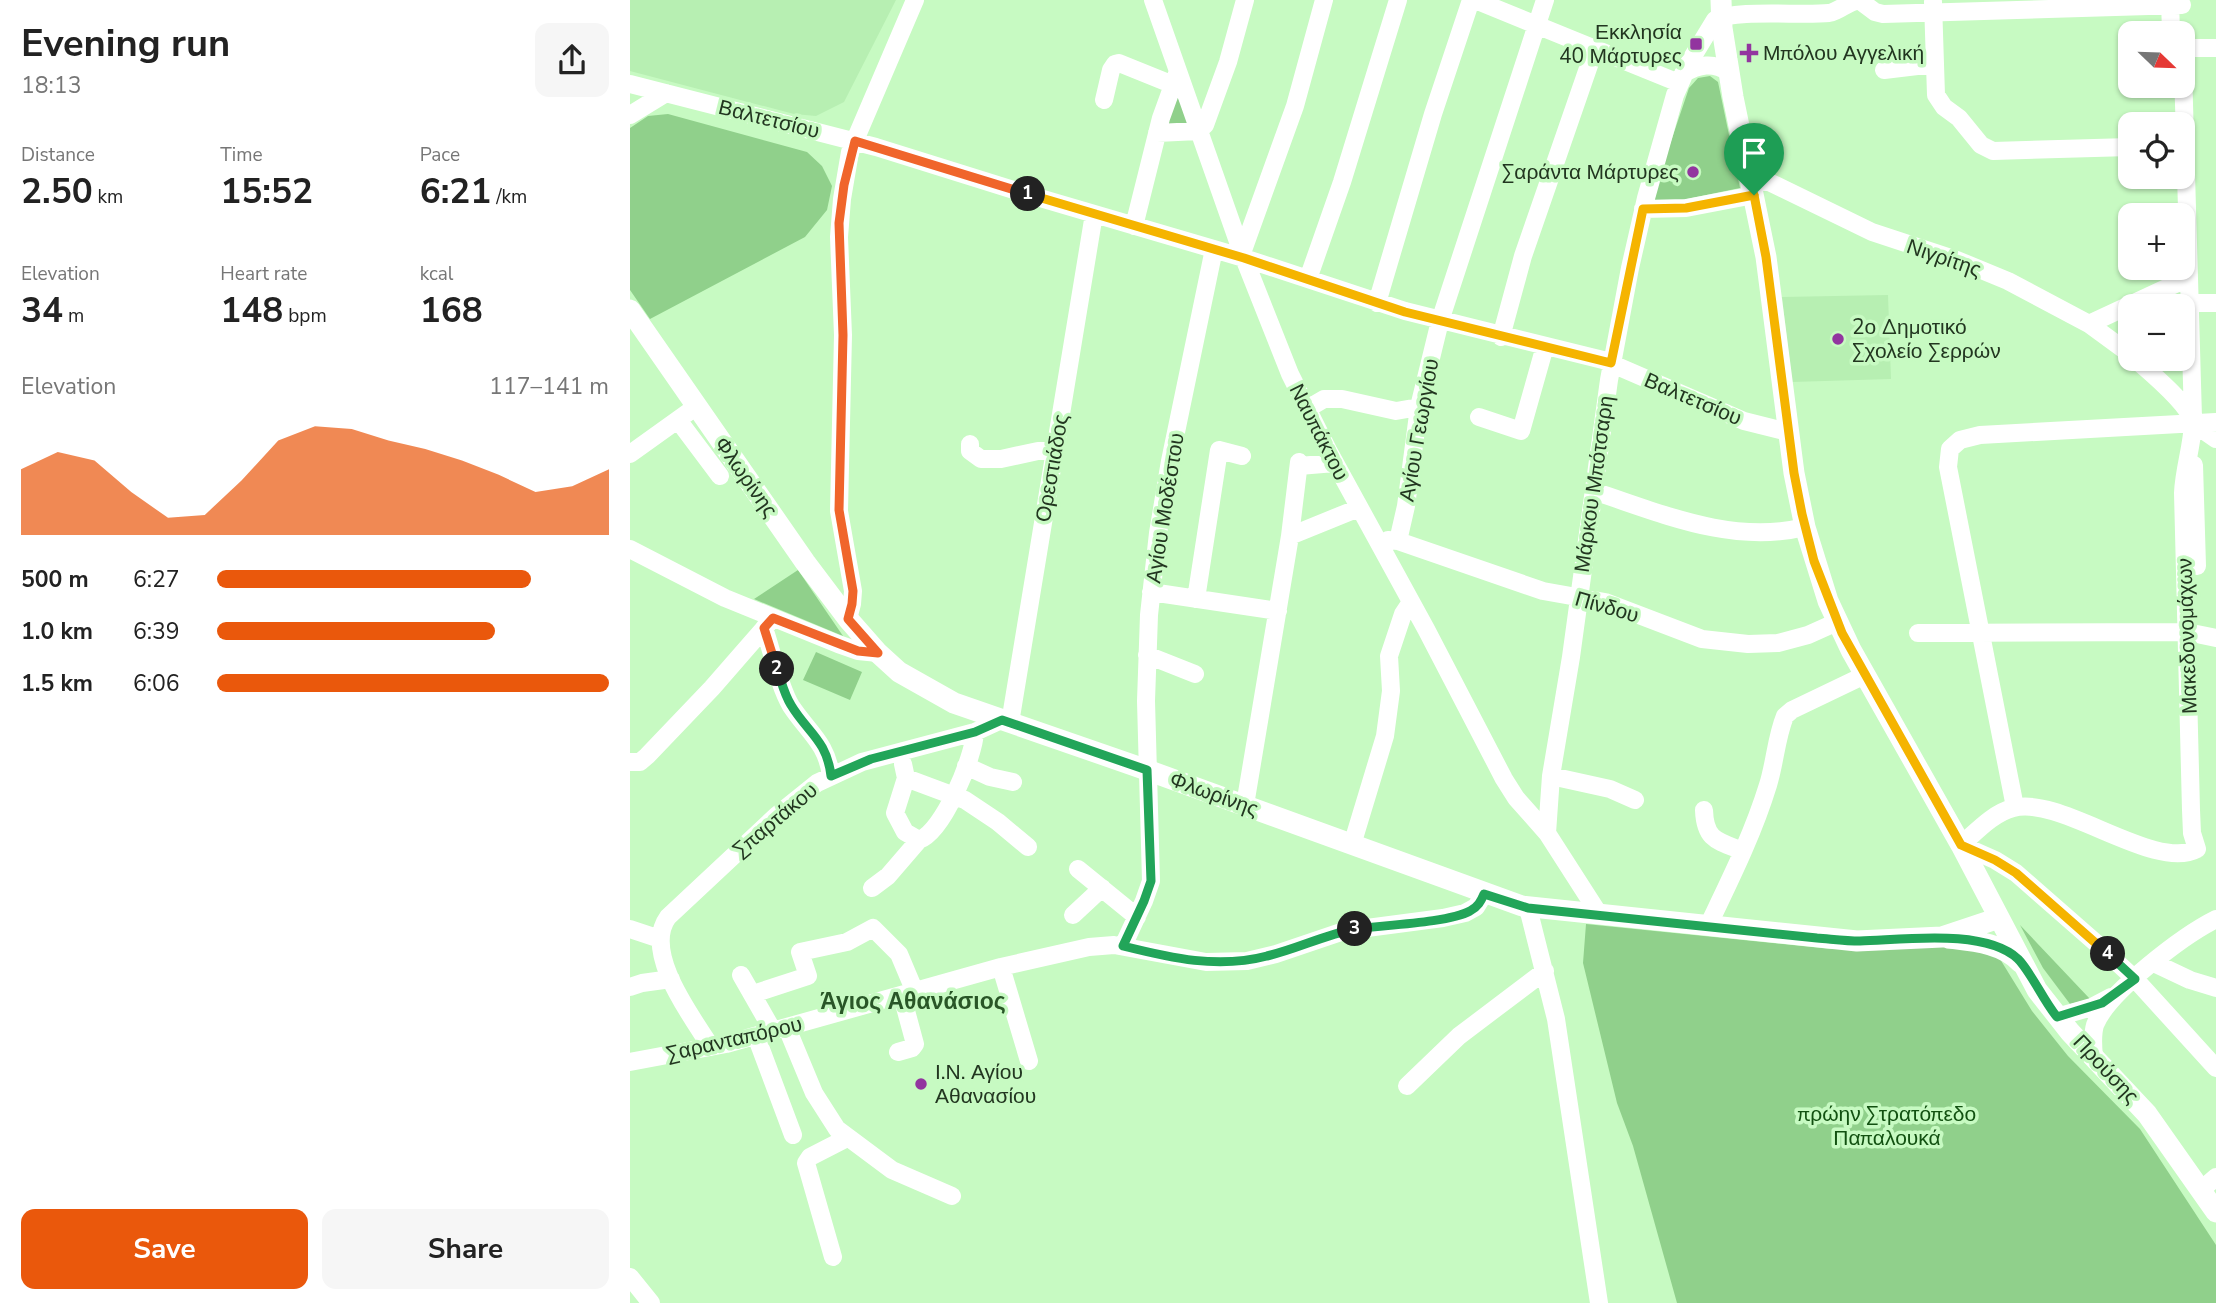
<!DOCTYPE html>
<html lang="en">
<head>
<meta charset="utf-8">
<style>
  :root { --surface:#fff; --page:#f6f6f6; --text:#222; --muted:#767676; --accent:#ea580c }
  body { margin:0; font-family:"Nunito Sans",sans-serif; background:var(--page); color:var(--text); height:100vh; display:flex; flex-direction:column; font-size:26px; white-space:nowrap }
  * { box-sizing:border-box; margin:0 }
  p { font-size:23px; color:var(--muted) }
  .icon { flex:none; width:38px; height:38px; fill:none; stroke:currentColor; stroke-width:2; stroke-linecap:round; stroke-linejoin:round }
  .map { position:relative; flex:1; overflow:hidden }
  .drawer { display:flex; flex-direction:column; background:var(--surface); width:630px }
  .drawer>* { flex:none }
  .needle { width:46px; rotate:113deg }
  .tools { position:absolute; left:1488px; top:21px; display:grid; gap:14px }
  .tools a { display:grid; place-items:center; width:77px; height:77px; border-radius:14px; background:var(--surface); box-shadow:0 2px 5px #0004; font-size:35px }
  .pin { position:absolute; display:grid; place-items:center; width:60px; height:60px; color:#fff; margin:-72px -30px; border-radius:50% 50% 50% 0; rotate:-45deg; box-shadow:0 0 7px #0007 }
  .pin .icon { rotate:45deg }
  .km { position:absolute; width:35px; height:35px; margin:-18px; border-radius:50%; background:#222; color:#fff; font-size:19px; line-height:35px; text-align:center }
  .round { display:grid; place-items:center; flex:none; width:74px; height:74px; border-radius:14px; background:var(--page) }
  .overview { display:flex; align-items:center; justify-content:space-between; height:119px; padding:0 21px }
  h1 { font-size:38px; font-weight:700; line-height:52px }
  .metrics { display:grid; grid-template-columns:repeat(3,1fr); gap:10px; height:119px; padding:7px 21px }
  .metrics div { display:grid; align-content:center }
  .metrics b { font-size:35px; font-weight:700 }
  .metrics small { font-size:19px; font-weight:400 }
  .metrics p { font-size:19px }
  .chart { height:196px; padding:14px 21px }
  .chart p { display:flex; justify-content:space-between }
  .chart svg { width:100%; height:126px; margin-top:7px; fill:var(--accent); opacity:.7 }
  .primary-button { display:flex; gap:14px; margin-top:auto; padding:14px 21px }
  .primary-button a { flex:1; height:80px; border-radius:14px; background:var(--accent); color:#fff; font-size:28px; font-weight:700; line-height:80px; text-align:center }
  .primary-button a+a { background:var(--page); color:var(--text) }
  ul { padding:0 21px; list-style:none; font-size:23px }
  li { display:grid; grid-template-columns:112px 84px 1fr; align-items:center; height:52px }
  li i { height:18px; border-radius:9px; background:var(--accent) }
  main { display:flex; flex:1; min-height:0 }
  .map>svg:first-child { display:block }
  .built { fill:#b7efb2 }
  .green { fill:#90d08b }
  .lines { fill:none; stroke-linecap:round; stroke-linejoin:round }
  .minor { stroke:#fff; stroke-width:18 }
  .major { stroke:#fff; stroke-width:21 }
  .split-1-casing { stroke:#fff; stroke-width:14 }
  .split-2-casing { stroke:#fff; stroke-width:14 }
  .split-3-casing { stroke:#fff; stroke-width:14 }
  .split-4-casing { stroke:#fff; stroke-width:14 }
  .split-5-casing { stroke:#fff; stroke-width:14 }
  .split-1 { stroke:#f5b400; stroke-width:9 }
  .split-2 { stroke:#f0652b; stroke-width:9 }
  .split-3 { stroke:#22a559; stroke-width:9 }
  .split-4 { stroke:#22a559; stroke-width:9 }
  .split-5 { stroke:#f5b400; stroke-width:9 }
  .poi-dot { fill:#92359f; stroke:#c7fac2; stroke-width:2.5 }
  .labels { text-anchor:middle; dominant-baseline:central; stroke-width:7; stroke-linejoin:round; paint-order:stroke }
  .poi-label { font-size:21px; fill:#223620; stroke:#c7fac2; text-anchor:start }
  .street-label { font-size:21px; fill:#223620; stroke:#c7fac2 }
  .park-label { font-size:21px; fill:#125111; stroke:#c7fac2 }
  .neighbourhood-label { font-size:23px; font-weight:bold; fill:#295627; stroke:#c7fac2 }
</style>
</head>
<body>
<main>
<section class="drawer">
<div class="overview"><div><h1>Evening run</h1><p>18:13</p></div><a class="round"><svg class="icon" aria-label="share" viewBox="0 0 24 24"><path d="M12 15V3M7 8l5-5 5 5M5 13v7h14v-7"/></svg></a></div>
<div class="metrics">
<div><p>Distance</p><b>2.50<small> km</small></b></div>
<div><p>Time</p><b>15:52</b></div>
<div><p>Pace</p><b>6:21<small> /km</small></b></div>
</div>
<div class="metrics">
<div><p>Elevation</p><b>34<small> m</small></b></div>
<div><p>Heart rate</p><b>148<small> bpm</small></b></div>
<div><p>kcal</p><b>168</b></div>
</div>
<div class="chart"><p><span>Elevation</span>117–141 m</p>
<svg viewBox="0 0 160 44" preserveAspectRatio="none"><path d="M0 44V21L10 15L20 18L30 29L40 38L50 37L60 25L70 11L80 6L90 7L100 11L110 14L120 18L130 23L140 29L150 27L160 21V44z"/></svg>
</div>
<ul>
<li><b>500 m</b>6:27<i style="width:80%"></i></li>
<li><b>1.0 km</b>6:39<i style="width:71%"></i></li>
<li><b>1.5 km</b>6:06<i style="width:100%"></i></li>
</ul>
<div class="primary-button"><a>Save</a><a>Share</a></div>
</section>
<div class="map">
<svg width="1586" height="1303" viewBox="0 0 1586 1303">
  <rect width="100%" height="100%" fill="#c7fac2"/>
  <path class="built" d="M0,0H266L214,102L186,116L164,114L0,71Z
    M1258,295L1261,379L1162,382L1152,297Z"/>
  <path class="green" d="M1080,76L1088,82L1110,188L1023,206L1033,165L1059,88L1068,78Z
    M546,94L561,124H538Z
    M38,114L177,152L192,166L202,186L197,210L175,237L20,319L0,290V128L18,116Z
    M168,570L213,636L124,599Z
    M186,652L232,672L220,700L173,680Z
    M956,924L1201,949L1314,946L1348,950L1370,959L1402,1011L1438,1056L1510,1129L1586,1245V1303H1047L1003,1146L987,1103L953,963Z
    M1390,925L1460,999L1440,1004L1413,968Z"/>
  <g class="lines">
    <path class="minor" d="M523,0L612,253L660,374L698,450L796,629L874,779L886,798L917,833L969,914
      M845,0L1049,83
      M1540,0L1541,33
      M1303,2L1306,95L1314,107L1329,118L1351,145L1363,151L1500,147
      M1552,34L1563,418
      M1552,48H1586
      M1254,70L1304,64
      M1053,74C1069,64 1083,62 1099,72
      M0,84L246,147L393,193L614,258L775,311L973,360L1114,421L1158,432
      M474,100L481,70L485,64L489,63L541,84
      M0,115L36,93
      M527,133L568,131L575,125L598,62L615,0
      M1120,180L1139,182L1242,232L1327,260L1378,281L1459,324L1500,354
      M1013,209L1056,208L1124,195
      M504,226L531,118L548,71
      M612,253L665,106L694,0
      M678,279L712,182L768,0
      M747,303L803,114L841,0
      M1559,303H1586
      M1459,324L1558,278
      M871,337L893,256L965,48
      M1505,359C1520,372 1560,405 1563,423L1586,439
      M677,409L694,399H712L766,411L789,407
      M849,417L891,431L915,346
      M48,420L90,476
      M1563,423C1562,447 1554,469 1553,493L1561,810L1562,833L1567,849
      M340,444V451L351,459H371L408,451H425
      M0,454L67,406
      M1564,465L1567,566
      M669,466L705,463
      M963,491C1031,513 1102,545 1175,527
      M660,536L729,508
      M758,540L768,541L913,591L975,602L1072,639L1118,644L1148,643L1178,635L1207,622
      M768,541L776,506L789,407L810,321L915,0
      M0,549L95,598L208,644L228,651L248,653
      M521,592L648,611
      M566,599L589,450L612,456
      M218,619L222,604L223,591L209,511L213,335L209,237L212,199L220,152L285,0
      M134,628C142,651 149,686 161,706C178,732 197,743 201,776
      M1288,633L1557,632L1586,638
      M517,655L565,674
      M380,723L464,214
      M0,762H10L17,756L82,688L143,618
      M273,764L276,778L265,813L275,832L289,840C313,832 344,757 345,732
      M336,766L360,777L383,782
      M921,776L980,789L1005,800
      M276,778L335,800L368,822L398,847
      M615,805L660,536L669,462
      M1385,807L1318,467L1320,449L1330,440L1350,435L1586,422
      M1074,810C1075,840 1087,841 1113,851
      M917,833L921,776L941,657L979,380L1000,268L1016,198L1045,95L1060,61L1085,20C1105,9 1172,16 1199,13C1210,11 1217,2 1229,0L1245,12L1253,14L1552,5
      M722,845L755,736L761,691L759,656L773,614L781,602
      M1567,849C1524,872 1431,795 1383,808C1363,813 1346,832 1331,845L1365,860L1386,873L1466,943L1505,979L1586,1068
      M448,869L507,917
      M242,888L258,876L289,840
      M898,908L926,1019L969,1303
      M443,915L472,888
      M1078,926C1100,880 1123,834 1138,785C1145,763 1146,738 1155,716L1162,710L1235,675
      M0,929L30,939
      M493,946L514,901L521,881L516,701L519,615L528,533L540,461L584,249
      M1524,963L1560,980L1586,988
      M371,967L399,1061
      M111,975L143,1031
      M0,987L12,983L41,979
      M123,994L178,976L170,952L217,942L243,928L269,954L285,992
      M1427,1017L1462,1007L1481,997
      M157,1028L184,1093L207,1129L262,1170L322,1196
      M126,1036L163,1135
      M81,1047C62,1017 12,952 38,917L146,816L187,783L232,762L345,732L371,720
      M268,1052L282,1048L285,1044L272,996
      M1464,1057C1463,1047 1462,1035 1465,1025C1478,992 1554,935 1586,919
      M0,1062L96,1044L371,967L459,947L484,945L576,962L617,961L646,954L714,931L813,918L835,913L846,907L854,894
      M777,1086L829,1036L915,971
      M1571,1190L1586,1177
      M203,1257L176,1163L180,1157L217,1138
      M0,1277L21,1303"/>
    <path class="major" d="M1091,0L1092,28L1103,97L1136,257L1164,473L1175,527L1198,601L1221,650L1331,845L1407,990L1440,1032L1517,1114L1586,1212
      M0,310L175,562L218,619L247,652L269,672L324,703L517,770L892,906L1227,941L1312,937L1369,918
      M1318,938C1343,941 1373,943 1391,963"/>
  </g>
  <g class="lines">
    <g class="split-1-casing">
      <path id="split-1" d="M398,194L614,258L775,312L981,363L1013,209L1056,208L1124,195"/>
    </g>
    <g class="split-2-casing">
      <path id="split-2" d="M147,669L134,628L143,618L228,651L248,653L218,619L222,604L223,591L209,510L213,335L209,223L214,185L225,141L398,194"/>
    </g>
    <g class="split-3-casing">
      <path id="split-3" d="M147,669C151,680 154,694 161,705C177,732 197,740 201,776L241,759L345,732L372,720L517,770L521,881L514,901L493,946C541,958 588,969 637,956C667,949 694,935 725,929"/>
    </g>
    <g class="split-4-casing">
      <path id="split-4" d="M725,929C753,925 818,923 840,911C848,907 851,901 854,894L898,908L1187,938C1201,939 1215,941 1230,941C1272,940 1355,928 1388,959C1401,972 1413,1000 1427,1017L1472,1003L1505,979L1478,954"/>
    </g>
    <g class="split-5-casing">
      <path id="split-5" d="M1124,195L1136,257L1164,473L1172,514L1184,561L1212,633L1331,845L1365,860L1386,873L1478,954"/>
    </g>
    <use href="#split-1" class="split-1"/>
    <use href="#split-2" class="split-2"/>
    <use href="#split-3" class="split-3"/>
    <use href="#split-4" class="split-4"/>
    <use href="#split-5" class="split-5"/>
  </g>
  <g class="poi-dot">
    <rect x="1059" y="37" width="14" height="14" rx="3.5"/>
    <path d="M1115.5 42.5h7v7h7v7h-7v7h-7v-7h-7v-7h7z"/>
    <circle cx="1063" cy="172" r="7"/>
    <circle cx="1208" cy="339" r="7"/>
    <circle cx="291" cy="1084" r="7"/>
  </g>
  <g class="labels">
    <g class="poi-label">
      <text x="1052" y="32" text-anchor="end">Εκκλησία<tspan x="1052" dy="24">40 Μάρτυρες</tspan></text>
      <text x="1133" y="53">Μπόλου Αγγελική</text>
      <text x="1049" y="172" text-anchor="end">Σαράντα Μάρτυρες</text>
      <text x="1222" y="327">2ο Δημοτικό<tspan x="1222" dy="24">Σχολείο Σερρών</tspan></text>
      <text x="305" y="1072">Ι.Ν. Αγίου<tspan x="305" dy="24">Αθανασίου</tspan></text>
    </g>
    <g class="street-label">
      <text transform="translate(139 119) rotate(14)">Βαλτετσίου</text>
      <text transform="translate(1314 258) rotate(19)">Νιγρίτης</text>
      <text transform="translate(1063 399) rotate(23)">Βαλτετσίου</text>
      <text transform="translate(789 430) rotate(-80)">Αγίου Γεωργίου</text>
      <text transform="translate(689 432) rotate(63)">Ναυπάκτου</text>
      <text transform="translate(422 468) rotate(-80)">Ορεστιάδος</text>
      <text transform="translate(116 477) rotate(55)">Φλωρίνης</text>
      <text transform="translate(964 484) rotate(-82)">Μάρκου Μπότσαρη</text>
      <text transform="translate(535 508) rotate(-81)">Αγίου Μοδέστου</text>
      <text transform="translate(977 607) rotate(16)">Πίνδου</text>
      <text transform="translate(1557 636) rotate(-92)">Μακεδονομάχων</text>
      <text transform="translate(584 794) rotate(20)">Φλωρίνης</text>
      <text transform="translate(145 820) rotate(-40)">Σπαρτάκου</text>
      <text transform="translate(104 1039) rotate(-13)">Σαρανταπόρου</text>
      <text transform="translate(1476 1069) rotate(47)">Προύσης</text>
    </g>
    <g class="park-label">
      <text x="1257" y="1114">πρώην Στρατόπεδο<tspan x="1257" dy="24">Παπαλουκά</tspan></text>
    </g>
    <g class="neighbourhood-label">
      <text x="283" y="1001">Άγιος Αθανάσιος</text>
    </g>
  </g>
</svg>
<div class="tools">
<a><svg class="needle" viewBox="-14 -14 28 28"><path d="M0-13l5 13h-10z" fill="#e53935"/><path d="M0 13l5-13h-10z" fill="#767676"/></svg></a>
<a><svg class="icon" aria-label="locate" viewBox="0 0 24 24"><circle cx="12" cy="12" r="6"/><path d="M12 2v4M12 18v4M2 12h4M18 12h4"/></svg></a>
<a>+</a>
<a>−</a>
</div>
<div class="pin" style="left:1124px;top:195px;background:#1e9e55"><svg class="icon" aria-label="arrive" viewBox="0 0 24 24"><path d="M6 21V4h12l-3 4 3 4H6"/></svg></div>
<b class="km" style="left:398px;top:194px">1</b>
<b class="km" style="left:147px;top:669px">2</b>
<b class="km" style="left:725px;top:929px">3</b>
<b class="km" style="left:1478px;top:954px">4</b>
</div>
</main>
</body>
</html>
